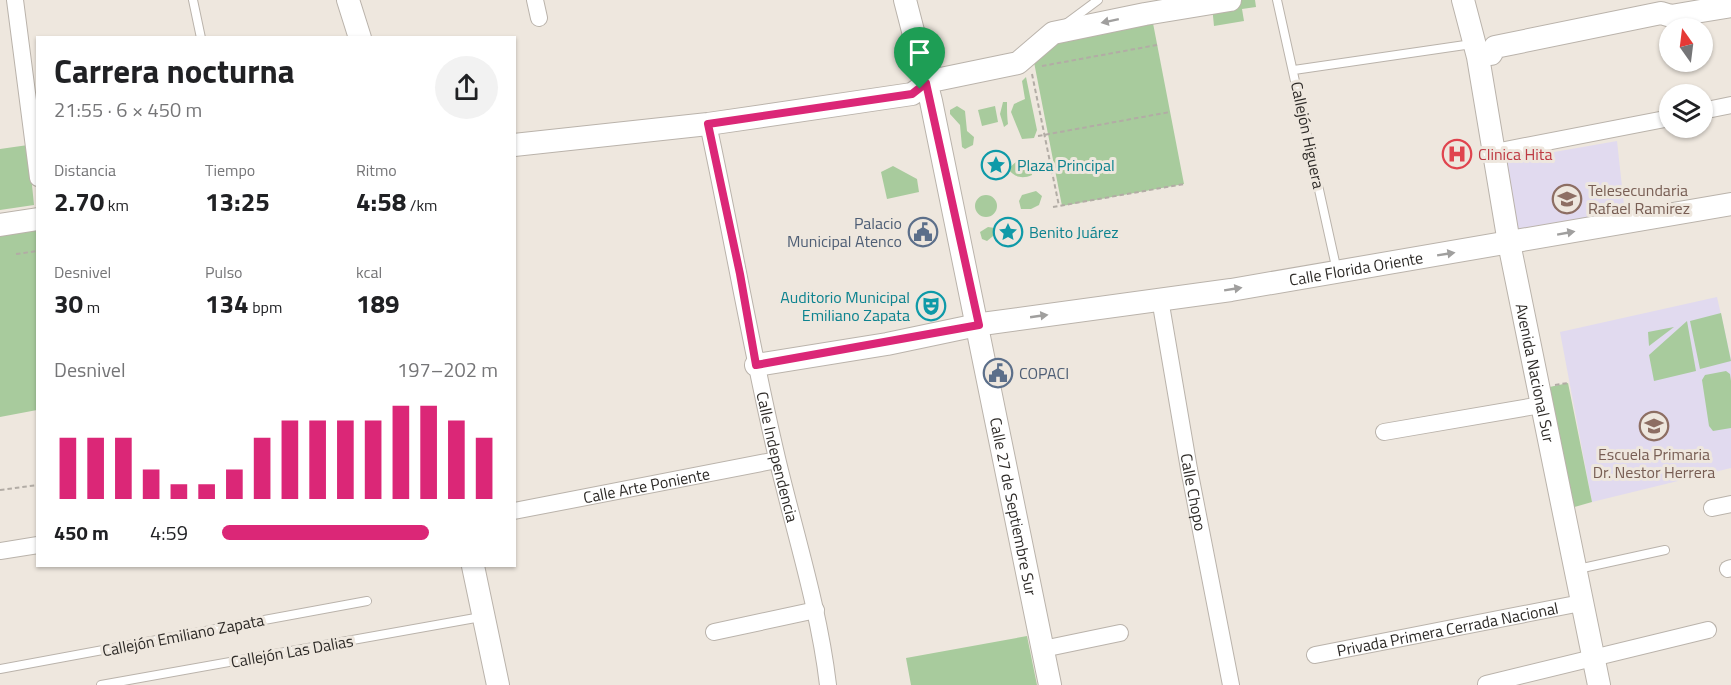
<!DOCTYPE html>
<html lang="es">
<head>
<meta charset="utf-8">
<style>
  :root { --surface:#fff; --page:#f2f2f2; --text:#202124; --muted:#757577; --accent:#db2777 }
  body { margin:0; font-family:"Titillium Web",sans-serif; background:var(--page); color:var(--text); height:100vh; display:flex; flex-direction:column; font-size:22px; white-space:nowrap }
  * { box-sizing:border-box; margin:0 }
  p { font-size:20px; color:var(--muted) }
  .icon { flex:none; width:33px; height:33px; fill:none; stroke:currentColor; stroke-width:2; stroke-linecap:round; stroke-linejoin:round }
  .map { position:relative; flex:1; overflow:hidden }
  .details { position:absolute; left:36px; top:36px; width:480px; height:531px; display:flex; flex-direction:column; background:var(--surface); border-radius:0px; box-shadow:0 2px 4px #0004 }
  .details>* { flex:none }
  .needle { width:39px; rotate:346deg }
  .tools { position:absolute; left:1659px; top:18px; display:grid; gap:12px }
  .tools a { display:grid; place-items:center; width:54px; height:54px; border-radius:50%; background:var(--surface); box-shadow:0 2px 4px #0004; font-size:30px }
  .pin { position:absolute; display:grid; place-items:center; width:51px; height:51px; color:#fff; margin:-62px -26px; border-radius:50% 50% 50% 0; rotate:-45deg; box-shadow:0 0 6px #0007 }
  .pin .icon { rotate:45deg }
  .round { display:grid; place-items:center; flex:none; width:63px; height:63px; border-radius:32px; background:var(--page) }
  .head { display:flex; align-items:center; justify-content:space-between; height:102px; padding:0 18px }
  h1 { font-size:33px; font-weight:700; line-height:45px }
  .metrics { display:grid; grid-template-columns:repeat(3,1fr); gap:9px; height:102px; padding:6px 18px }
  .metrics div { display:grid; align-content:center }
  .metrics b { font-size:26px; font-weight:700 }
  .metrics small { font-size:16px; font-weight:400 }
  .metrics p { font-size:16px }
  .chart { height:168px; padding:12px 18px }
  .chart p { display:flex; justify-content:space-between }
  .chart svg { width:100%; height:108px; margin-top:6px; stroke:var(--accent); stroke-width:6 }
  ul { padding:0 18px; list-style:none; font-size:20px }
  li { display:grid; grid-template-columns:96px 72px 1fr; align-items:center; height:45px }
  li i { height:15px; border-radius:8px; background:var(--accent) }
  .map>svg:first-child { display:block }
  .education { fill:#e1daef }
  .green { fill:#a8cb9d }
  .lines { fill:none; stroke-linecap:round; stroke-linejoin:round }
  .lane-casing { stroke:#bab3ab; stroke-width:10 }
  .street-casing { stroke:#bab3ab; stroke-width:18 }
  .secondary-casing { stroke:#bab3ab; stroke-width:24 }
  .path { stroke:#b2aca5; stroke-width:2; stroke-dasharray:4.5 3; stroke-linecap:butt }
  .lane { stroke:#fff; stroke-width:8 }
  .street { stroke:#fff; stroke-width:16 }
  .secondary { stroke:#fff; stroke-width:22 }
  .oneway { fill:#a09f9e }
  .route-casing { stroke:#fff; stroke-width:12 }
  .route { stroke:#db2777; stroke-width:8 }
  .labels { text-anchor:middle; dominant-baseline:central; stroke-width:6; stroke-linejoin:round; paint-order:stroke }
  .street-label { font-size:16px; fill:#2d2a27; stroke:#eee7de }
  .health-label { font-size:16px; fill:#be3a42; stroke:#eee7de; text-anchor:start }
  .culture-label { font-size:16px; fill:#0d838f; stroke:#eee7de; text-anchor:start }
  .education-label { font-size:16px; fill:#785e54; stroke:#eee7de; text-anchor:start }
  .service-label { font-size:16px; fill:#4e5e75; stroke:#eee7de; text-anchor:end }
</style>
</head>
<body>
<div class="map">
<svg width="1731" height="685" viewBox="0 0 1731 685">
  <rect width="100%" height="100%" fill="#eee7de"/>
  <path class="education" d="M1617,141L1625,214L1515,234L1502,161Z
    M1717,297L1731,359V468L1592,502L1560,332Z"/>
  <path class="green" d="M1242,0H1255L1256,7L1242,9L1244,21L1214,26L1212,6Z
    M1152,18L1184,184L1062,206L1033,57L1055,37Z
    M1026,77L1037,130L1034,138L1022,139L1011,112L1014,104L1025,99L1022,81Z
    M1003,102H1007C1007,110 1007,115 1008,124L1004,127L1000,114Z
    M957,106L965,111L967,131L974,137L973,145L965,149L962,147L960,125L950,114V110Z
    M995,106L998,122L982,126L978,110Z
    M28,145L34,205L0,210V149Z
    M1019,159L1031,162L1032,175C1023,179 1015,178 1008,169Z
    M893,166L917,179L919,192L887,199L881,172Z
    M1036,191L1042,196L1039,205L1031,209H1021L1019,201L1022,195Z
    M975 206a11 11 0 1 1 22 0a11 11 0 1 1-22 0Z
    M988,227L995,228L998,232L987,241L982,239L980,232Z
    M37,228V410L0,417V234Z
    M1721,313L1731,361L1700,369L1690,321Z
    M1687,321L1696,371L1654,381L1649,355Z
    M1674,327L1649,346L1648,332Z
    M1726,371L1730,374L1731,381V428L1713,431L1709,426L1702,380L1705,375Z
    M1568,383L1592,502L1571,508L1545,388Z
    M1027,636L1037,685H911L906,658Z"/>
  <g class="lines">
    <g class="lane-casing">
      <path id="lane" d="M193,0L201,38
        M1277,0L1337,271
        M1067,23L1098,0
        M1294,70L1472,44
        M1578,569L1665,550
        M0,669L367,601
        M101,685L481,617"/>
    </g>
    <g class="street-casing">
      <g id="street">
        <path d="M15,0L38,178"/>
        <path d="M535,0L539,18"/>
        <path d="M1702,111L1731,105"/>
        <path id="s1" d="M708,124C732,235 751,348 777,458C795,534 819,608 828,685"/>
        <path d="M1495,152L1670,118"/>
        <path id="s2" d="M1160,299L1189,469L1231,685"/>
        <path d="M1384,432L1541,405"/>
        <path d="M1712,508L1731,504"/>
        <path id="s3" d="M514,511L777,460"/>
        <path d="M0,551L38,545"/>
        <path d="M1728,569L1731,568"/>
        <path d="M714,632L816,610"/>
        <path d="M1043,649L1120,633"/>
        <path id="s4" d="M1315,655L1581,603"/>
        <path d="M1486,684L1708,630"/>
      </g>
    </g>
    <g class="secondary-casing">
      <g id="secondary">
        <path d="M348,0L360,38"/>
        <path id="s5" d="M905,0L931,101L1050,685"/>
        <path id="s6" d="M1463,0L1478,57L1509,243L1599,685"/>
        <path d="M1491,54L1495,47L1661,13L1671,16L1731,6"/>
        <path d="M514,145L708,124L912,94L931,81L1018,63L1053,33L1145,14L1230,0"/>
        <path d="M0,225L38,219"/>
        <path id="s7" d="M756,365L887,344L982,324L1231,290L1731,204"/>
        <path d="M473,566L498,685"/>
      </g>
    </g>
    <path class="path" d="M1042,66L1157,45
      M1032,74L1059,206
      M1038,136L1170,112
      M1053,207L1184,184
      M16,254L38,251
      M1555,385L1568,383
      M0,490L38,485"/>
    <use href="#lane" class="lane"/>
    <use href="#street" class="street"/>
    <use href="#secondary" class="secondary"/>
  </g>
  <defs><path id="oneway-solid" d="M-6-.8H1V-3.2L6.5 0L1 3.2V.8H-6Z" transform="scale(1.5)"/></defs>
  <g class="oneway">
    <use href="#oneway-solid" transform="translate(1110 21) rotate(168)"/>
    <use href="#oneway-solid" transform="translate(1566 233) rotate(-10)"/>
    <use href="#oneway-solid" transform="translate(1446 254) rotate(-9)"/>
    <use href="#oneway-solid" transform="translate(1233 289) rotate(-9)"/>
    <use href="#oneway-solid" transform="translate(1039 316) rotate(-8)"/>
  </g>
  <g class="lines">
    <g class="route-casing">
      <path id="route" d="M926,83L979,325L756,365L740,274L708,124L912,94Z"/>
    </g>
    <use href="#route" class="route"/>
  </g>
  <defs>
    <g id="hospital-ring" transform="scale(1.5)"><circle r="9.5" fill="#eee7de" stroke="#e0444e" stroke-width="1.5"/><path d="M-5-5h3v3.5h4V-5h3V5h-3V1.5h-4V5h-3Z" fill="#e0444e"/></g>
    <g id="sight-ring" transform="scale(1.5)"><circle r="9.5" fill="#eee7de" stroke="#0f9aa8" stroke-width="1.5"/><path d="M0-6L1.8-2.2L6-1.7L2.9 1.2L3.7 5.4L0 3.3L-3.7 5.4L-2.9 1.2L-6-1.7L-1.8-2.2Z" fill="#0f9aa8"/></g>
    <g id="school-ring" transform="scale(1.5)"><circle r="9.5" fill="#eee7de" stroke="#8d6e63" stroke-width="1.5"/><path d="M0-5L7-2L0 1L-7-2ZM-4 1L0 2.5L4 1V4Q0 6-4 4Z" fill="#8d6e63"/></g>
    <g id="civic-ring" transform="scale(1.5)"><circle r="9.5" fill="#eee7de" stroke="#5c6f8a" stroke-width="1.5"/><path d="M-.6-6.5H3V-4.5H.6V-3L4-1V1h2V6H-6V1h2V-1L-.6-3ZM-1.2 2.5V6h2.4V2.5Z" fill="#5c6f8a"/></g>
    <g id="theatre-ring" transform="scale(1.5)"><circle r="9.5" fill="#eee7de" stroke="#0f9aa8" stroke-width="1.5"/><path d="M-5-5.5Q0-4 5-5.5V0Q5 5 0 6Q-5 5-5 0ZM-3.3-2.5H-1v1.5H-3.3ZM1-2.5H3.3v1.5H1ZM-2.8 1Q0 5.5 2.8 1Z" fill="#0f9aa8"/></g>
  </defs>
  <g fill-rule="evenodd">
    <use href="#hospital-ring" x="1457" y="154"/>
    <use href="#sight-ring" x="996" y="165"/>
    <use href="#school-ring" x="1567" y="199"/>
    <use href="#civic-ring" x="923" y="232"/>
    <use href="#sight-ring" x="1008" y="232"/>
    <use href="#theatre-ring" x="931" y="306"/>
    <use href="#civic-ring" x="998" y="373"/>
    <use href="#school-ring" x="1654" y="426"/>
  </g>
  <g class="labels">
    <g class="street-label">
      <text transform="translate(1308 135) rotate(78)">Callejón Higuera</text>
      <text stroke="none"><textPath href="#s7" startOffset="608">Calle Florida Oriente</textPath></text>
      <text stroke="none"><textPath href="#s6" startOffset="380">Avenida Nacional Sur</textPath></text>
      <text stroke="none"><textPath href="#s1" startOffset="340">Calle Independencia</textPath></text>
      <text stroke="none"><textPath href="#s3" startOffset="135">Calle Arte Poniente</textPath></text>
      <text stroke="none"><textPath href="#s2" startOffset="196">Calle Chopo</textPath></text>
      <text stroke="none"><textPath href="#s5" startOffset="518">Calle 27 de Septiembre Sur</textPath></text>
      <text stroke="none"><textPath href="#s4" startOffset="135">Privada Primera Cerrada Nacional</textPath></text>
      <text transform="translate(183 635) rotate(-11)">Callejón Emiliano Zapata</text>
      <text transform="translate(292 651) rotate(-10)">Callejón Las Dalias</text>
    </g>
    <g class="health-label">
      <text x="1478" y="154">Clinica Hita</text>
    </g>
    <g class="culture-label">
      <text x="1017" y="165">Plaza Principal</text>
      <text x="1029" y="232">Benito Juárez</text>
      <text x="910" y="297" text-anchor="end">Auditorio Municipal<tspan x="910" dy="18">Emiliano Zapata</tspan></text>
    </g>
    <g class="education-label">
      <text x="1588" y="190">Telesecundaria<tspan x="1588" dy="18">Rafael Ramirez</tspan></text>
      <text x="1654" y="454" text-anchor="middle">Escuela Primaria<tspan x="1654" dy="18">Dr. Nestor Herrera</tspan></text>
    </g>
    <g class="service-label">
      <text x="902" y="223">Palacio<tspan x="902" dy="18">Municipal Atenco</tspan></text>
      <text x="1019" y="373" text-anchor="start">COPACI</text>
    </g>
  </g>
</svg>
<div class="tools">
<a><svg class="needle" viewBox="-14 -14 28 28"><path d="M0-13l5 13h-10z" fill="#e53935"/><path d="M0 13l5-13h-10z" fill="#757577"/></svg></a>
<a><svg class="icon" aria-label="layers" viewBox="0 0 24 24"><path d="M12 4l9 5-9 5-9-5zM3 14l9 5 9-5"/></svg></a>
</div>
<div class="pin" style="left:920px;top:89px;background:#1e9e55"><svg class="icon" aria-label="arrive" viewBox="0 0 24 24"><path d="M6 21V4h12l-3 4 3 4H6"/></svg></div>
<section class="details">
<div class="head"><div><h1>Carrera nocturna</h1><p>21:55 · 6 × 450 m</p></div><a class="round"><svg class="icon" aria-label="share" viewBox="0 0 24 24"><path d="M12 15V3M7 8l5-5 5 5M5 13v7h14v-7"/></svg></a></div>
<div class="metrics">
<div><p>Distancia</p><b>2.70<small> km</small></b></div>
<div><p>Tiempo</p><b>13:25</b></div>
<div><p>Ritmo</p><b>4:58<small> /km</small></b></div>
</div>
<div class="metrics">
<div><p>Desnivel</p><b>30<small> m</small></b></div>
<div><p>Pulso</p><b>134<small> bpm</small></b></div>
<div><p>kcal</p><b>189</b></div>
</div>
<div class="chart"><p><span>Desnivel</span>197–202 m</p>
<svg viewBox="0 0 160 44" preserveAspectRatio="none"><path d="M5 44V19M15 44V19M25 44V19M35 44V32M45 44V38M55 44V38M65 44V32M75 44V19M85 44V12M95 44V12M105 44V12M115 44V12M125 44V6M135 44V6M145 44V12M155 44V19"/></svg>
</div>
<ul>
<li><b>450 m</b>4:59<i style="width:75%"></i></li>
</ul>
</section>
</div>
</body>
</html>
